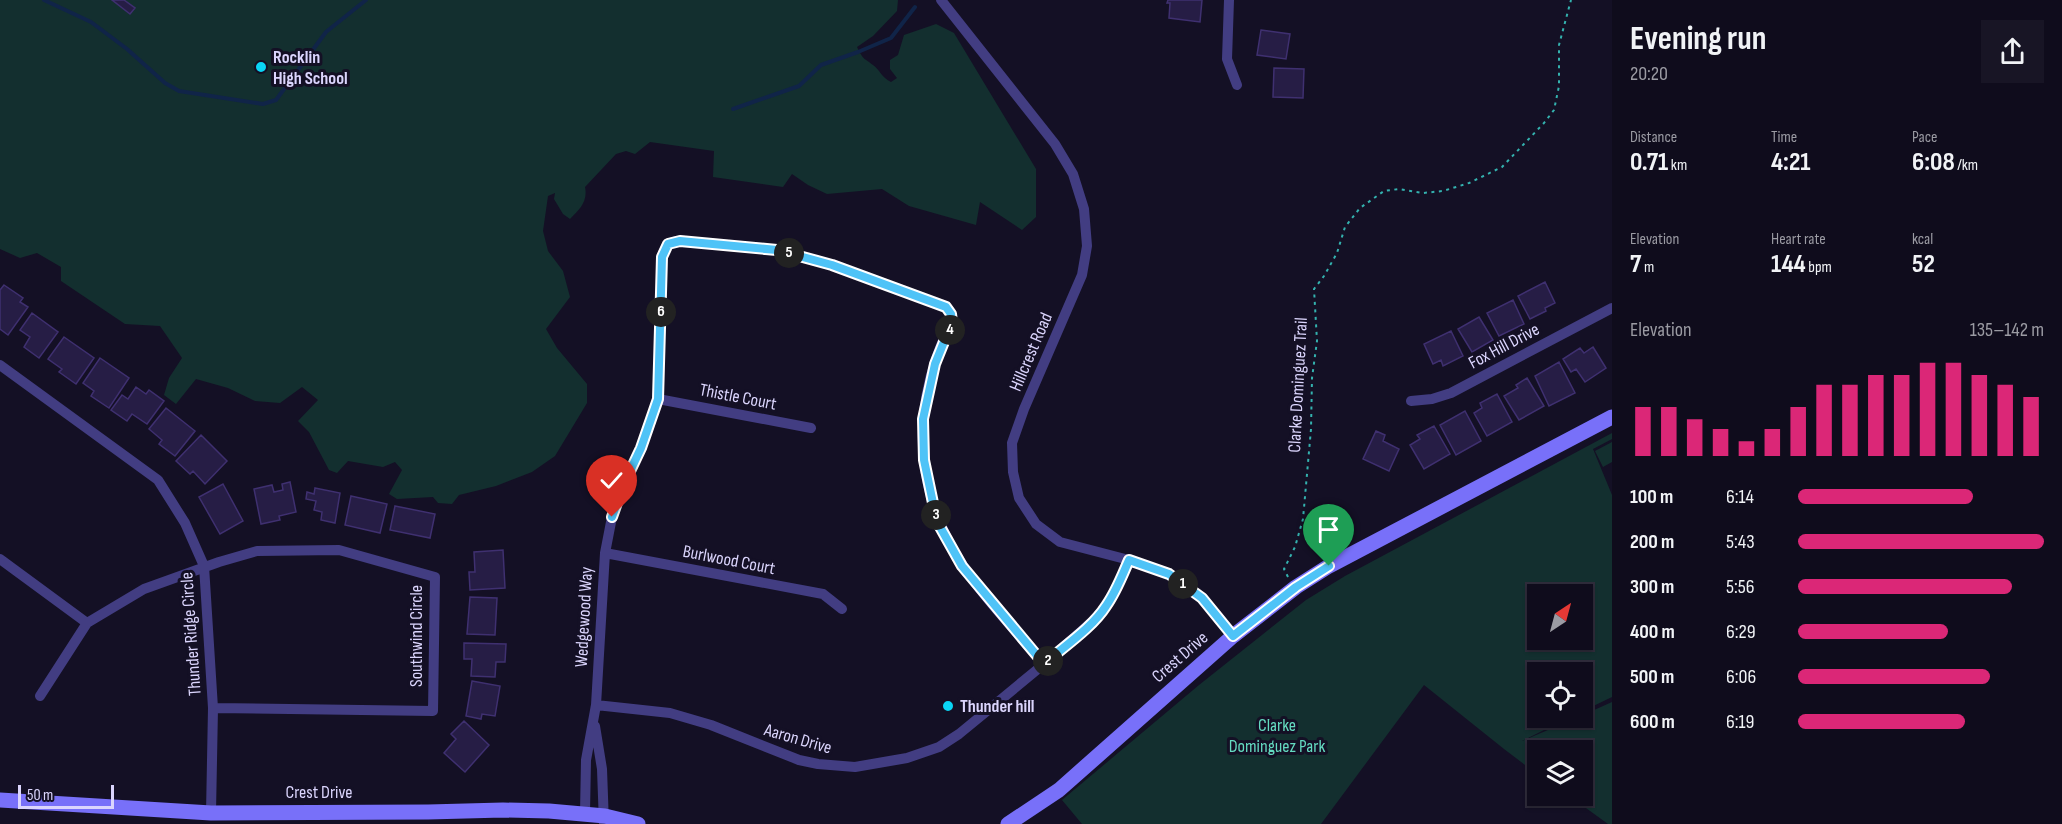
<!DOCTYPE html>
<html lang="en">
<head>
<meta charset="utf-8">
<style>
  :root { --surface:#0f0c1c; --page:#181525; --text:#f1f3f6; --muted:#9b9ba3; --line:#2f2c3b; --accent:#db2777 }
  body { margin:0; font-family:"Sofia Sans Condensed",sans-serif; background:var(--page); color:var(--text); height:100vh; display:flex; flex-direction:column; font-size:22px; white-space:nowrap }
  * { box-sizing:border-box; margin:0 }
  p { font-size:20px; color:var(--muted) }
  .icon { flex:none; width:33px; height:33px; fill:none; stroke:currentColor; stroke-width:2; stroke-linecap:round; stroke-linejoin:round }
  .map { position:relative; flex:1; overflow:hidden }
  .sheet { display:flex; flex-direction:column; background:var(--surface); width:450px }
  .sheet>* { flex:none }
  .needle { width:39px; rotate:36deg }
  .tools { position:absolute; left:1527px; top:584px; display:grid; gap:12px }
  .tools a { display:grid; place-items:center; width:66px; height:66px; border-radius:0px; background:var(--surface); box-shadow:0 2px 4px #0004,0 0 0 2px var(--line); font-size:30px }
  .scale { position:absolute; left:18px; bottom:15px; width:96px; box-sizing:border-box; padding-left:6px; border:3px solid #dbd5fd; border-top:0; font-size:16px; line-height:21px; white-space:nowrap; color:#dbd5fd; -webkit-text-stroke:4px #141025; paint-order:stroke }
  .pin { position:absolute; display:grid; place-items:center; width:51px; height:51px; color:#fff; margin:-62px -26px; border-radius:50% 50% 50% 0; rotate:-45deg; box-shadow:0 0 6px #0007 }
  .pin .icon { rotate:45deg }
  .km { position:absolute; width:30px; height:30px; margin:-15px; border-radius:50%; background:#222; color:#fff; font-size:16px; line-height:30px; text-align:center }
  .round { display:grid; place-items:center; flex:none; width:63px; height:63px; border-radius:0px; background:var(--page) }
  .head { display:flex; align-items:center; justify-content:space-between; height:102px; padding:0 18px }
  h1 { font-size:33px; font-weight:700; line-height:45px }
  .metrics { display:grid; grid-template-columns:repeat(3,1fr); gap:9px; height:102px; padding:6px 18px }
  .metrics div { display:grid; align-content:center }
  .metrics b { font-size:26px; font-weight:700 }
  .metrics small { font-size:16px; font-weight:400 }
  .metrics p { font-size:16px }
  .chart { height:168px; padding:12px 18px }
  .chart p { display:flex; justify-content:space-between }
  .chart svg { width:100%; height:108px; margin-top:6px; stroke:var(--accent); stroke-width:6 }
  ul { padding:0 18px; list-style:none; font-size:20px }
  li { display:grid; grid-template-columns:96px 72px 1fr; align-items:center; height:45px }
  li i { height:15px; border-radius:8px; background:var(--accent) }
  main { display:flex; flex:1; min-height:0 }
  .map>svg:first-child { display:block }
  .green { fill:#132f2f; fill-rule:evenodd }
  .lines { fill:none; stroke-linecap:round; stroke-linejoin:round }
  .stream { stroke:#102448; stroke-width:4 }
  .building { fill:#261d45; stroke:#3f3070; stroke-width:1.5 }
  .path { stroke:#34b2af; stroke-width:2; stroke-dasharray:3 4.5; stroke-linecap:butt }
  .street { stroke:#423d82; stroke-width:10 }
  .secondary { stroke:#7870f9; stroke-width:15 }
  .route-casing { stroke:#fff; stroke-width:12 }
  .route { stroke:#4fc3f7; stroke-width:8 }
  .poi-dot { fill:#0ad5f5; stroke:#141025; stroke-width:2 }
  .labels { text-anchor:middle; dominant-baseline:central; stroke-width:6; stroke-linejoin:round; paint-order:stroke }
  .poi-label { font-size:18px; font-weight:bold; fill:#dbd5fd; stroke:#141025; text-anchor:start }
  .street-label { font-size:18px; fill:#dbd5fd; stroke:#141025 }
  .park-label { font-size:18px; fill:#64dbc1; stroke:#141025 }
</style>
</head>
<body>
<main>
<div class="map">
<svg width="1612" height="824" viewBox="0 0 1612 824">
  <rect width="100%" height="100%" fill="#141025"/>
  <path class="green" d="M0,0H112L130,14L133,9L122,0H898L897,11L873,36L857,47C864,61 863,57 873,65C880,70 882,78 891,82L897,78L890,69V60L898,55L904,35L936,24L954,33L1036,169V217L1022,230L980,202L976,225L909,206L882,189L827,194L808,185L792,174L783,187L713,177L714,151L650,142L635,154L626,151L616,154L585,187C588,201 580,209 570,219L563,214L554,199L555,193L548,196L543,231L548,251L563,271L570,297L546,329L557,348L587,384V403L555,456L532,472L496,486L459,495L452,504L438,503L433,497L397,499L389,494L402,470L395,462L383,467L348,461L337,473L329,470L309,432L298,421L318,400L302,387L280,403L255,401L228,388L196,379L176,404L164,395L169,378L182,358L160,326L125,324L61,281V267L37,253L20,258L0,249Z
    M1612,433V439L1593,449L1612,495V697L1583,711L1582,672H1538V717H1570L1522,741L1578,717H1582L1583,715L1612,702V824H1608L1568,795H1582V750H1538L1537,774L1504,749L1424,685L1321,824H1082L1062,800L1199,685L1306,600L1345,576ZM1538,594H1582V639H1538Z
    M1612,442V462L1603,467L1595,451Z"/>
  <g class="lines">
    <path class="stream" d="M44,0L91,22L127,49L165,83L179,91L263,104L276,100L326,32L366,0
      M733,109L799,86L821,65L858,52L891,38L915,7"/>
  </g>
  <path class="building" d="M112,0H124L135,8L130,14Z
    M1168,0H1202L1200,22L1169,18L1170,3H1167Z
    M1261,30L1290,34L1286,59L1257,55Z
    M1274,68L1304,69L1303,98L1273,97Z
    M1545,282L1555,303L1545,308L1546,311L1530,319L1518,296Z
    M4,285L23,298L20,302L28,307L8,335L0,329V290Z
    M1513,300L1524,324L1499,336L1487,313Z
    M32,313L58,332L39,358L24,347L30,337L20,330Z
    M1479,317L1493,340L1472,352L1458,329Z
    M1451,331L1463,356L1443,366L1441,360L1433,364L1424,344Z
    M64,337L94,358L76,384L59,372L62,369L48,359Z
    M1593,347L1606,368L1585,382L1576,369L1571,372L1563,359L1580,348L1584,353Z
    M100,358L129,378L109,408L91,396L94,391L83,383Z
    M1559,362L1575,393L1549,406L1535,376Z
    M1527,378L1544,406L1519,420L1504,396L1518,388L1516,385Z
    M136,387L146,394L149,390L164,401L147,424L132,414L127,421L111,410L122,395L128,399Z
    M1497,394L1512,422L1487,436L1474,413L1482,408L1480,403Z
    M166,408L195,431L175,456L159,444L162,440L149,429Z
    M1465,411L1481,441L1456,455L1440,425Z
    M1434,426L1450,454L1424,469L1410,445L1420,439L1417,435Z
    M1376,431L1385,435L1383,441L1399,449L1389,471L1363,459Z
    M201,435L227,461L205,484L193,471L190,474L176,461Z
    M290,482L296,512L279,516L280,520L261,524L254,489L272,485L274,492L283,490L282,484Z
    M223,484L243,521L220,534L199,497Z
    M315,488L340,493L335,523L321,520L322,512L314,510L316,501L306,499L307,492L314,494Z
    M351,496L387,504L380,533L345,525Z
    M395,506L435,514L430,538L390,530Z
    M503,550L505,588L470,590L469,572H475L474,552Z
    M470,597L497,598L495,635L467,634Z
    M464,643L506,644L505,662H496L495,677L471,676L472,659H464Z
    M472,681L500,686L495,716L482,714L481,719L466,716Z
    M464,721L489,745L465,772L444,753L456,739L451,734Z"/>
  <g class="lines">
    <path class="path" d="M1288,577L1284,569L1295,547L1303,519L1311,429L1312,378L1317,341L1314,289L1324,276L1337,253L1345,227L1360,208L1384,191L1399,189L1423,193L1443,191L1469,183L1502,167L1544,123L1554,110L1559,86V45L1571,0"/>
    <path class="street" d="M941,0L1055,144L1073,174L1084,209L1087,246L1082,275L1024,409L1012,443L1013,472L1019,498L1036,524L1060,542L1129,560L1169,574L1202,598L1233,636
      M1229,0L1227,59L1237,85
      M0,365L158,480L185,523L204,566L213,708L211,813
      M658,399L811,428
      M1411,401L1432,399L1451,393L1612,308
      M605,553L823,594L842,609
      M0,559L87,623
      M40,696L87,623L144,589L219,562L257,551L339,550L435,577L433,711L213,708
      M596,705L670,713L711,725L799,760L818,764L855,767L907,758L939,747L959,734L1044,664L1094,620L1105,608L1118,585L1129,560
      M595,726L602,769L604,824
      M585,813L586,760L596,705L605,553L612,517L623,486L641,448L658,399L662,257C664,247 669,241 680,241L777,250L832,265L946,307C950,312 953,316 952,323C951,330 947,334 944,339C941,344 939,351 937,356C925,390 920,424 924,460C933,548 989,600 1044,664"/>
    <path class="secondary" d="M0,800L211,813L428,812L503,810L549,811L605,816L638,824
      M1008,824L1059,790L1233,636L1296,587L1329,566L1612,417"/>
  </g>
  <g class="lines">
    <g class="route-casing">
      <path id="route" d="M612,517L623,486L641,448L658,399L662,257L668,244L680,241L777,250L832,265L946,307L951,314L952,322L935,364L923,419L924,460L933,503L939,525L962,566L1044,664C1063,647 1092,628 1106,606C1116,592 1122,576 1129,560L1169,574L1202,598L1233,636L1296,587L1329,566"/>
    </g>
    <use href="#route" class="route"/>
  </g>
  <g class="poi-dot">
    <circle cx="261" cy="67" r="6"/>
    <circle cx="948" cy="706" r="6"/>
  </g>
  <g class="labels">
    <g class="poi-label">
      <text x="273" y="57">Rocklin<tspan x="273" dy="21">High School</tspan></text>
      <text x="960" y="706">Thunder hill</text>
    </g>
    <g class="street-label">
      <text transform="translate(1504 346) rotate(-28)">Fox Hill Drive</text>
      <text transform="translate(1031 352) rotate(-67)">Hillcrest Road</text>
      <text transform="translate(1298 385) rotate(-87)">Clarke Dominguez Trail</text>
      <text transform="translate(738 397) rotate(11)">Thistle Court</text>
      <text transform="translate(729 560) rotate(11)">Burlwood Court</text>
      <text transform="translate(584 617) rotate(-87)">Wedgewood Way</text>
      <text transform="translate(191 634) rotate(-94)">Thunder Ridge Circle</text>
      <text transform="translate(416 636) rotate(-90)">Southwind Circle</text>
      <text transform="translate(1180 657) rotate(-41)">Crest Drive</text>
      <text transform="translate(798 739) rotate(16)">Aaron Drive</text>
      <text x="319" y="792">Crest Drive</text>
    </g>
    <g class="park-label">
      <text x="1277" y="725">Clarke<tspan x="1277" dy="21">Dominguez Park</tspan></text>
    </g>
  </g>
</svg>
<div class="tools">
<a><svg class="needle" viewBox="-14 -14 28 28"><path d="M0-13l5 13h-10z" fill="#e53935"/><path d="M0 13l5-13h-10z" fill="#9b9ba3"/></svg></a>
<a><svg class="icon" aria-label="locate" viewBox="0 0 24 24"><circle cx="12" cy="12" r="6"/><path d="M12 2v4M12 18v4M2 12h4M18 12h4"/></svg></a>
<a><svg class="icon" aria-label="layers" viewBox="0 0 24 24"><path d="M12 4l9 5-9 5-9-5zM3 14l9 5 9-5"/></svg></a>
</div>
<div class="scale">50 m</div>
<div class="pin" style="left:1329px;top:566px;background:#1e9e55"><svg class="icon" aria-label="arrive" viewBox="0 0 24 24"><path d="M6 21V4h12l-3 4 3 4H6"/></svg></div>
<div class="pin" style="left:612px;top:517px;background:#d93025"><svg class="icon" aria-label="check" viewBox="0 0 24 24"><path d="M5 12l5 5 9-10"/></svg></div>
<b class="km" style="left:1183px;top:584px">1</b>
<b class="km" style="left:1048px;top:661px">2</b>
<b class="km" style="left:936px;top:515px">3</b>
<b class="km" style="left:950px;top:330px">4</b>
<b class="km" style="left:789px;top:253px">5</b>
<b class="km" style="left:661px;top:312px">6</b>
</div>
<section class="sheet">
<div class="head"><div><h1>Evening run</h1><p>20:20</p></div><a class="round"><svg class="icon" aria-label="share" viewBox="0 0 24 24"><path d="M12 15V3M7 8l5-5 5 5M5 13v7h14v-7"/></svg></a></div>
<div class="metrics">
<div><p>Distance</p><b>0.71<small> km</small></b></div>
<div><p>Time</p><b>4:21</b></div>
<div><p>Pace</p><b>6:08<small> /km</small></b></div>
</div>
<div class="metrics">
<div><p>Elevation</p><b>7<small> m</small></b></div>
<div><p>Heart rate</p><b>144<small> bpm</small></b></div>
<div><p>kcal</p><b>52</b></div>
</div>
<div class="chart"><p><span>Elevation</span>135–142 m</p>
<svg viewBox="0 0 160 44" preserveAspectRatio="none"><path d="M5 44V24M15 44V24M25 44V29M35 44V33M45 44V38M55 44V33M65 44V24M75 44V15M85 44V15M95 44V11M105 44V11M115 44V6M125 44V6M135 44V11M145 44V15M155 44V20"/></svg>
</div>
<ul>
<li><b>100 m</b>6:14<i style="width:71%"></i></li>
<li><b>200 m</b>5:43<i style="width:100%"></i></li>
<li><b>300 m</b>5:56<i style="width:87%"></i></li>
<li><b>400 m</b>6:29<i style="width:61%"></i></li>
<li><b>500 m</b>6:06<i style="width:78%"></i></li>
<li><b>600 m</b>6:19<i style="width:68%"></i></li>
</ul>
</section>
</main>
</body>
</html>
